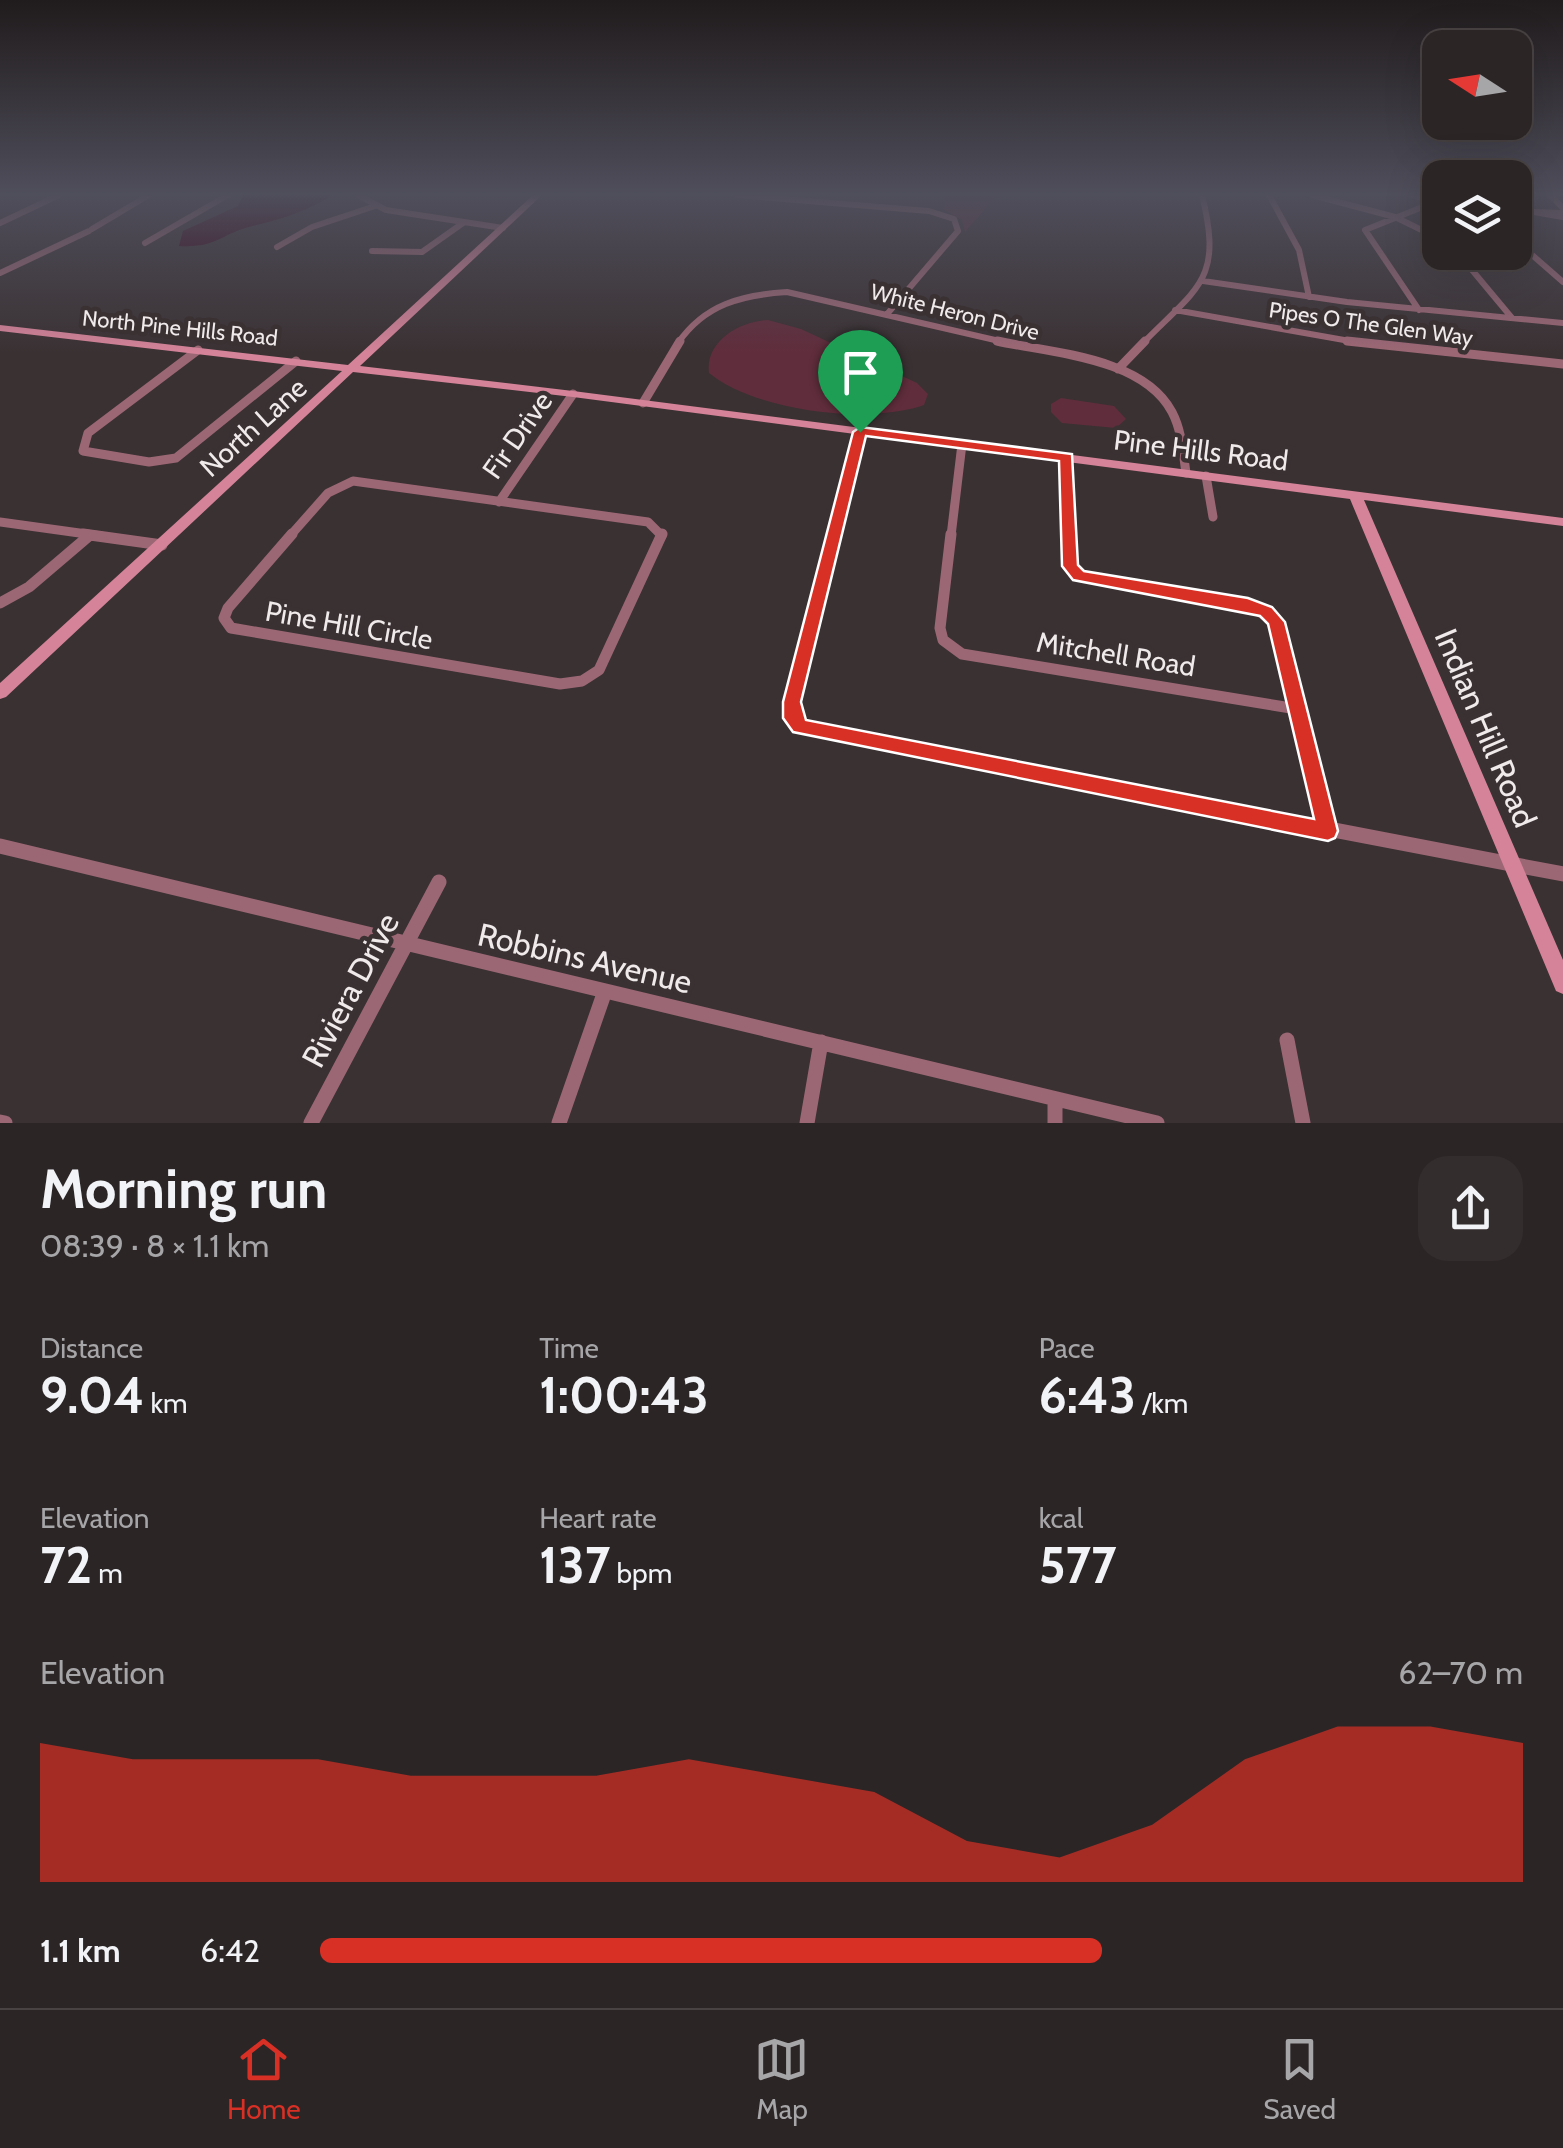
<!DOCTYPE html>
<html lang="en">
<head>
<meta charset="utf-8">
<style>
  :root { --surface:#2c2526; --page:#342d2e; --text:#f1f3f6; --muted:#a6a5a7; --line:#484243; --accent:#d93025 }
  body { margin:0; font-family:Cabin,sans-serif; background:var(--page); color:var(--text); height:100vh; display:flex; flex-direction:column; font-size:38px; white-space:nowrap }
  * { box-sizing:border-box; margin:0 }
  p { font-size:32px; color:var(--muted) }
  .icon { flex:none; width:55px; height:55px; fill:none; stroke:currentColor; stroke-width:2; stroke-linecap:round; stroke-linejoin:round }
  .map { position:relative; height:1123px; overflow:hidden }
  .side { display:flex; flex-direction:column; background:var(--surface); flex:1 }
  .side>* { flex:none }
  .needle { width:65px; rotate:282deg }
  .tools { position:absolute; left:1422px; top:30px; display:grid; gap:20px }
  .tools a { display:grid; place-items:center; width:110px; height:110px; border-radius:20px; background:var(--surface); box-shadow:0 10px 40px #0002,0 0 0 2px var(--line); font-size:50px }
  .pin { position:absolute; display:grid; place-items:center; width:85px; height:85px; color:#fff; margin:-102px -42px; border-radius:50% 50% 50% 0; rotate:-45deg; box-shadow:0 0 10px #0007 }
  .pin .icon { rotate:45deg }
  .round { display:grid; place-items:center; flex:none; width:105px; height:105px; border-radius:30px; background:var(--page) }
  .overview { display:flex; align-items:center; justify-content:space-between; height:170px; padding:0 40px }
  h1 { font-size:55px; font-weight:700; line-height:75px }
  .metrics { display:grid; grid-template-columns:repeat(3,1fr); gap:15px; height:170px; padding:10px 40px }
  .metrics div { display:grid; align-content:center }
  .metrics b { font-size:50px; font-weight:700 }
  .metrics small { font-size:28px; font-weight:400 }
  .metrics p { font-size:28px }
  .chart { height:280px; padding:20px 40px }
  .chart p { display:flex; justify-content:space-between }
  .chart svg { width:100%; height:180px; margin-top:10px; fill:var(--accent); opacity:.7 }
  ul { padding:0 40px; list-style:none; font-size:32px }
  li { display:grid; grid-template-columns:160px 120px 1fr; align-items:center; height:75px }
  li i { height:25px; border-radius:12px; background:var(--accent) }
  .tab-bar { display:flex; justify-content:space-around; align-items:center; height:140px; border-top:2px solid var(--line); background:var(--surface); font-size:28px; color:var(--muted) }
  .tab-bar a { display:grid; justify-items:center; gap:5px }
  .tab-bar .active { color:var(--accent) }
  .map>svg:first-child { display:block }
  .green { fill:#602d3c }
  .water { fill:#380016 }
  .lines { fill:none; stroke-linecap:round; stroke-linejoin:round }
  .street-far3 { stroke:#9c6775; stroke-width:6 }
  .street-far2 { stroke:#9c6775; stroke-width:9 }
  .street-far1 { stroke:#9c6775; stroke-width:11 }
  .street { stroke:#9c6775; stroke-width:15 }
  .secondary { fill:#d58399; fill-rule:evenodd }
  .route { fill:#d93025; stroke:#fff; stroke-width:2.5; fill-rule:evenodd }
  .labels { text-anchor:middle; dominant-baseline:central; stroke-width:9; stroke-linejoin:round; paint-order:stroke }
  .far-street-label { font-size:22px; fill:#f0eaeb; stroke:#3a3133 }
  .street-label { font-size:28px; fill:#f0eaeb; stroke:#3a3133 }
  .near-street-label { font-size:32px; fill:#f0eaeb; stroke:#3a3133 }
</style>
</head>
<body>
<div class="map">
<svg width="1563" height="1123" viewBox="0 0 1563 1123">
  <rect width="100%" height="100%" fill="#3a3133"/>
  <path class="green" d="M946,195H1020L996,196L965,232L962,220L944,210Z
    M768,320L801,329L917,383L928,394L924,405C868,425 755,411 709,373C705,341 740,321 768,320Z
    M1061,398L1114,406L1126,419L1116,428L1062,423L1051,412V404Z"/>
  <path class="water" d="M243,195H333C307,211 282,219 253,226C221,233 219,248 179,246L183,231L238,206Z"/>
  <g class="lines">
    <path class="street-far3" d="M358,195L386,210L503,228
      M736,195L929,211L954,219L958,231L888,313
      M1269,195L1299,250L1309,297
      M1312,195L1395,217L1440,239
      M1411,195L1434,202
      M1550,195L1563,208
      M1563,213L1534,212L1563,217
      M0,223L59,195
      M92,229L149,195
      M1515,240L1563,282
      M145,243L228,195
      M277,247L312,227L375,206
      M372,251L422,252L463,223
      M1457,252L1512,318
      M0,273L89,231
      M1203,281L1347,302L1563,323
      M1175,310L1361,343
      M1419,310L1365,230L1440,200
      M678,343C705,304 742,295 787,292L1008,343
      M1143,343C1199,286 1223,280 1202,195"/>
    <path class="street-far2" d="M997,341C1051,353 1143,357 1172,412C1182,431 1183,453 1186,473
      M1347,341L1563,364
      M198,350L88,433L83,451L149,462L176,458L296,361
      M1118,369L1145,341
      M643,403L680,341
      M1067,458L1069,536
      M1206,476L1213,517
      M499,502L573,394
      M0,522L101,536
      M290,536L328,493L353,481L648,522L662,536
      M834,536L860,431
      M951,536L962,444"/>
    <path class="street-far1" d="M83,534L162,545
      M292,534L228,608L224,618L231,628L560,684L582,681L599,670L662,534
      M834,534L792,702V718L800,727L1128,790
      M951,534L940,628L943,640L962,654L1297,709
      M1069,534L1070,566L1078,576L1248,604L1276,622L1318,790
      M0,603L29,587L90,535"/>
    <path class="street" d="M1115,788L1563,874
      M1317,788L1328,831
      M0,846L1157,1123
      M1287,1040L1303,1123
      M1055,1099V1123
      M0,1122L5,1123
      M311,1123L439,882
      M559,1123L605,991
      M807,1123L821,1042"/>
    <path class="secondary" d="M533,195H542L360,366L573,391L1563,518V526L1364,500L1563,960V994L1556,991L1350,499L573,397L353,372L6,697L0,699V683L342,371L0,331V325L348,365Z"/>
  </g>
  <linearGradient id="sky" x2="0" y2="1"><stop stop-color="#201b1c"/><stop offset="0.55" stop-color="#4f4e5b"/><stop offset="1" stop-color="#4f4e5b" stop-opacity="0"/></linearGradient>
  <rect width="1563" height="353" fill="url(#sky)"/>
  <path class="route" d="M860,427L1072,454L1078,565L1084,571L1248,598L1272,607L1285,622L1338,831L1335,838L1328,841L793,732L783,718V702L853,432ZM866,436L1059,461L1062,566L1073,580L1260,616L1268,624L1314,819L806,720L801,702Z"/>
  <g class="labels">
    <g class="far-street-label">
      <text transform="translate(955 312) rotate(14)">White Heron Drive</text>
      <text transform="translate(1371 324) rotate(8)">Pipes O The Glen Way</text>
      <text transform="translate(180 328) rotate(6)">North Pine Hills Road</text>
    </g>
    <g class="street-label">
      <text transform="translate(253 427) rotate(-42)">North Lane</text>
      <text transform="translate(517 435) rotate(-55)">Fir Drive</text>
      <text transform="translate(1201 450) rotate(7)">Pine Hills Road</text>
      <text transform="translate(349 625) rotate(10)">Pine Hill Circle</text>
      <text transform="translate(1116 654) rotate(9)">Mitchell Road</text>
    </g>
    <g class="near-street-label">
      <text transform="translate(1486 728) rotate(67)">Indian Hill Road</text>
      <text transform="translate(585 958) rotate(13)">Robbins Avenue</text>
      <text transform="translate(350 990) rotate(-62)">Riviera Drive</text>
    </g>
  </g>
</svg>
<div class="tools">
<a><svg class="needle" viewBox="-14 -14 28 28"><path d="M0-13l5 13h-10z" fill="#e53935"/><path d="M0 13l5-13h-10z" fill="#a6a5a7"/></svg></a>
<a><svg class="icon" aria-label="layers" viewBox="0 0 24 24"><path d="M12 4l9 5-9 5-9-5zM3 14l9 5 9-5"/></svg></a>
</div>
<div class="pin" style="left:860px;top:432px;background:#1e9e55"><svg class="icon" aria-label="arrive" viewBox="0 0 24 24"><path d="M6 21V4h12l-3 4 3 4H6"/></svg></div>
</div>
<section class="side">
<div class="overview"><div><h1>Morning run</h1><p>08:39 · 8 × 1.1 km</p></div><a class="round"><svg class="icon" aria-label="share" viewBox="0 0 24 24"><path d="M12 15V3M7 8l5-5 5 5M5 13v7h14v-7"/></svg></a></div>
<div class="metrics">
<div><p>Distance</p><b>9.04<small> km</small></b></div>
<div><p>Time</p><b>1:00:43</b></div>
<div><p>Pace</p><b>6:43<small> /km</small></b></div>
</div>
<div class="metrics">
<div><p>Elevation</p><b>72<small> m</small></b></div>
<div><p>Heart rate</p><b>137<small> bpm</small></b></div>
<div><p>kcal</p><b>577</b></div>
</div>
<div class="chart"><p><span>Elevation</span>62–70 m</p>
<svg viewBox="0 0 160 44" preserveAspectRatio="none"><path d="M0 44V10L10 14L20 14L30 14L40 18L50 18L60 18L70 14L80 18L90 22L100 34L110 38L120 30L130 14L140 6L150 6L160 10V44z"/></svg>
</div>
<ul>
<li><b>1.1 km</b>6:42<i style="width:65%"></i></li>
</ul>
</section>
<nav class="tab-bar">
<a class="active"><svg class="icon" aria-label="home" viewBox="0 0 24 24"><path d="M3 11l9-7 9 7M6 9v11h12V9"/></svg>Home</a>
<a><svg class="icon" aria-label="map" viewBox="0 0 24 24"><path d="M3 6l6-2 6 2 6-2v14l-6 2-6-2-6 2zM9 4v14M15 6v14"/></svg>Map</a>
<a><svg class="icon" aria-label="saved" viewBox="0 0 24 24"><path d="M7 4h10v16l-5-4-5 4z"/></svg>Saved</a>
</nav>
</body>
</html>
